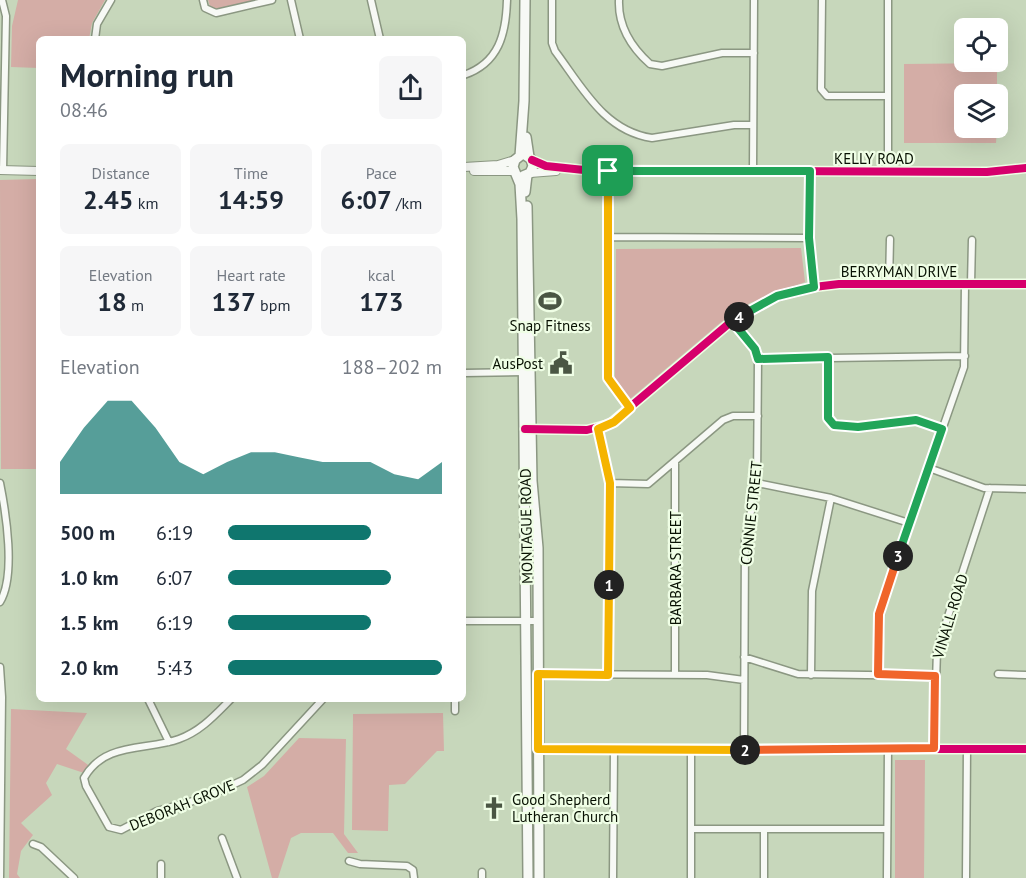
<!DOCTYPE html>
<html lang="en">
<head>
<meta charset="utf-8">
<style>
  :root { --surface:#fff; --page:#f6f6f7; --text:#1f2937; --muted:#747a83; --accent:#0f766e }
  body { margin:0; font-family:"PT Sans",sans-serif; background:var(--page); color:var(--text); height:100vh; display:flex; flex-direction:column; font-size:22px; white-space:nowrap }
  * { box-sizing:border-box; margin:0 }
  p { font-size:20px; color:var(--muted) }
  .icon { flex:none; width:33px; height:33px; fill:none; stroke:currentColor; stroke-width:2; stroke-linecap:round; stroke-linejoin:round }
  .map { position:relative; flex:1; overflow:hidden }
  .sheet { position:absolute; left:36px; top:36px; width:430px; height:666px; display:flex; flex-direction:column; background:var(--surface); border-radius:9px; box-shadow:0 6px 24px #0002 }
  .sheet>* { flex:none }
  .buttons { position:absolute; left:954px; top:18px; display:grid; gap:12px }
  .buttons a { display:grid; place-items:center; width:54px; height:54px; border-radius:9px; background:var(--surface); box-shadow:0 6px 24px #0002; font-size:30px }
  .pin { position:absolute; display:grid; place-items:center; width:51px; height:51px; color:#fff; margin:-26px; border-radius:12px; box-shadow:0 3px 9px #0006 }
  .km { position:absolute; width:30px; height:30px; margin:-15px; border-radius:50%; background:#222; color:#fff; font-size:16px; line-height:30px; text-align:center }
  .round { display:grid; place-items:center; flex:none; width:63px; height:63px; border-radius:9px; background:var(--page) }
  .summary { display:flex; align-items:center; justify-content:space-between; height:102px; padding:0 24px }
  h1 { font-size:33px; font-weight:700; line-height:45px }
  .stats { display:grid; grid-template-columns:repeat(3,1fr); gap:9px; height:102px; padding:6px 24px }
  .stats div { display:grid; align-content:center; border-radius:9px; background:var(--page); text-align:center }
  .stats b { font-size:26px; font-weight:700 }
  .stats small { font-size:16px; font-weight:400 }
  .stats p { font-size:16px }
  .chart { height:168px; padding:12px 24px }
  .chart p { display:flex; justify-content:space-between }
  .chart svg { width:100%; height:108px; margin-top:6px; fill:var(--accent); opacity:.7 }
  ul { padding:0 24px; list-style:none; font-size:20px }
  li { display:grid; grid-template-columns:96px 72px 1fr; align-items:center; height:45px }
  li i { height:15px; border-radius:8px; background:var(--accent) }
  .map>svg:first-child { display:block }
  .green { fill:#d4ada6 }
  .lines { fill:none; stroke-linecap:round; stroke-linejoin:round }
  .minor-casing { stroke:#8b9782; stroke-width:9 }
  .tertiary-casing { stroke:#8b9782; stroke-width:10 }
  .secondary-casing { stroke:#8b9782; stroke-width:12 }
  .minor { stroke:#f7f9f5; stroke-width:6 }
  .tertiary { stroke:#f7f9f5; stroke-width:8 }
  .secondary { stroke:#f7f9f5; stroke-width:9 }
  .cycleway-casing { stroke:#effee5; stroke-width:11 }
  .cycleway { stroke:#d6006c; stroke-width:8 }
  .split-1-casing { stroke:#fff; stroke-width:12 }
  .split-2-casing { stroke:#fff; stroke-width:12 }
  .split-3-casing { stroke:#fff; stroke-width:12 }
  .split-4-casing { stroke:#fff; stroke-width:12 }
  .split-5-casing { stroke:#fff; stroke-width:12 }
  .split-1 { stroke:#f5b400; stroke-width:8 }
  .split-2 { stroke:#f5b400; stroke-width:8 }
  .split-3 { stroke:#f0652b; stroke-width:8 }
  .split-4 { stroke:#22a559; stroke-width:8 }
  .split-5 { stroke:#22a559; stroke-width:8 }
  .labels { text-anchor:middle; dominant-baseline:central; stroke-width:4.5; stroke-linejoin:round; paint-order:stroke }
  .street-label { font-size:15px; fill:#071002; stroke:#effee5 }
  .poi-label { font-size:15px; fill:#071002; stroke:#effee5 }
</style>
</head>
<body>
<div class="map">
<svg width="1026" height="878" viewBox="0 0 1026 878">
  <rect width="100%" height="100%" fill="#c7d7bb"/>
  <path class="green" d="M18,0H105L92,23L89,39H39V68L11,67L12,26Z
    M208,0H257L217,9L210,6Z
    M997,63V94H964V128H997L996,143H904V64Z
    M39,179V469H1L0,180Z
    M801,248L805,282L750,303L720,323L630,399L615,378L616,249Z
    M11,709L87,713L66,749L91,767L84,773L57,764L46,783L52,795L21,823L33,835L21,851L17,874L20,878H9Z
    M443,713L444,751H437L405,784L389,785L388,831L352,830L353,714Z
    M299,738L346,739L344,834L358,853H348L333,833H301L291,838L278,878H272L247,787L264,776Z
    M895,760H925L924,878H895Z"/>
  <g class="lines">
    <g class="minor-casing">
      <path id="minor" d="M2,0L6,16L3,170
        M203,0L205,8L216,13L272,0
        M291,0L300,39
        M371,0L380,39
        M552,0V43L555,51C582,87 604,131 652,138L734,125H753
        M619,0C618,25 631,47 650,64L662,66L722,53H754
        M822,0L821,89L827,96H888
        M95,39L97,24L111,0
        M464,75C499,63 506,34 507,0
        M753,170L754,0
        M608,171V378L630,408
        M810,171L809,238L814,287
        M888,171V0
        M608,237L809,238
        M889,284L890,239
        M971,284L972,240
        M732,321L755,349L758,359L757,483L745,540L744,750
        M828,356V414L831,423L858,427L912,420L942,429
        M758,359L965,356
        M464,373L524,372
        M531,429L587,430L610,424L732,321L777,296L814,287L839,284H1026
        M598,429L610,483L608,675
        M929,468L984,488L1026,489
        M0,483C6,513 16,576 0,602
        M610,483L648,484L723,420L733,416H758
        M757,483L831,498L909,523
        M464,621H538
        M744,657L798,674L935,676
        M0,667L2,697L0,878
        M538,674L707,675L744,680
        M878,674L881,605L964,367L965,284
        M998,674L1026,675
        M675,675V462
        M811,675L812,591L831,498
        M148,699L169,742
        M231,699C215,715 201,731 179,739C147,751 105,741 84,778L86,786L109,827L121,830L157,811L204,798L243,780L262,765L323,699
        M455,711V699
        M934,748L937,650L990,488
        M538,749H1026
        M691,749V878
        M692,829H887
        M222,838L237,878
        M33,844L41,847L74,878
        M349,861L360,864L407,866L413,870L414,878
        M161,864V878
        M482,872V878
        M613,878L614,749
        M764,878V830
        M887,878L888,749
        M966,878L967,749"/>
    </g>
    <g class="tertiary-casing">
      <path id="tertiary" d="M532,160L546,166L584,170L987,172L1026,168
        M464,167L498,165L515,160
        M0,170L39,171
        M474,171H514
        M530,173L556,171"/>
    </g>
    <g class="secondary-casing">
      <path id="secondary" d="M526,137L529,157
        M520,156L515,160L513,167L520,184L522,219L528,878
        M520,156L524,101L525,0
        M523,176L530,173L533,166L531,159L525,155
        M525,192L527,175
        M527,206L532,481L538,548L539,878"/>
    </g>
    <use href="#minor" class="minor"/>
    <use href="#tertiary" class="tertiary"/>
    <use href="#secondary" class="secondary"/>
    <g class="cycleway-casing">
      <path id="cycleway" d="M532,160L546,166L584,170L987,172L1026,168
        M525,429L587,430L610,424L732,321L777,296L814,287L839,284H1026
        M538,749H1026"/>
    </g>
    <use href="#cycleway" class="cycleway"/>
  </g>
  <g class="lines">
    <g class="split-1-casing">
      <path id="split-1" d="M608,171V378L630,408L614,422L598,429L610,483L609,585"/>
    </g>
    <g class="split-2-casing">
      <path id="split-2" d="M609,585L608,675L538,674V749L745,750"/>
    </g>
    <g class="split-3-casing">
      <path id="split-3" d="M745,750L934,748L935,676L878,674L879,614L898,556"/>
    </g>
    <g class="split-4-casing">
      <path id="split-4" d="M739,317L732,321L755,349L758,359L828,357V418L834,425L858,427L916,420L942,429L898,556"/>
    </g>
    <g class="split-5-casing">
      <path id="split-5" d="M608,171H810L809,238L814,287L777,296L739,317"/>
    </g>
    <use href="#split-1" class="split-1"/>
    <use href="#split-2" class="split-2"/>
    <use href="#split-3" class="split-3"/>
    <use href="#split-4" class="split-4"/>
    <use href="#split-5" class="split-5"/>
  </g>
  <defs>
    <g id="stadium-bare" transform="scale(1.8)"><path d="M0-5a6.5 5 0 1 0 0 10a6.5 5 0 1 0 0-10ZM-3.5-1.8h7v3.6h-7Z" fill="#4a5643" stroke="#effee5" stroke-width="2.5" paint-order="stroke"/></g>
    <g id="civic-bare" transform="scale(1.8)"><path d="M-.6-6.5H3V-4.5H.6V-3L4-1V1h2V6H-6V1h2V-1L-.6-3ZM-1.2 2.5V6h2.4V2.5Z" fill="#4a5643" stroke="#effee5" stroke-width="2.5" paint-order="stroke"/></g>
    <g id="church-bare" transform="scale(1.8)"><path d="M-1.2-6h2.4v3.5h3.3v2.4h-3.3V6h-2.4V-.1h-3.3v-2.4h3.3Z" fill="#4a5643" stroke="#effee5" stroke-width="2.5" paint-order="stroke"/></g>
  </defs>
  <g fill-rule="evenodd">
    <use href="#stadium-bare" x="550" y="301"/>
    <use href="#civic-bare" x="561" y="363"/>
    <use href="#church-bare" x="494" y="808"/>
  </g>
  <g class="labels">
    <g class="street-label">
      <text x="874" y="158">KELLY ROAD</text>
      <text x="899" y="271">BERRYMAN DRIVE</text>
      <text transform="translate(751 513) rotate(-84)">CONNIE STREET</text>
      <text transform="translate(526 526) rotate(-91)">MONTAGUE ROAD</text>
      <text transform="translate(675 568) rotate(-90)">BARBARA STREET</text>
      <text transform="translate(950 616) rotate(-73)">VINALL ROAD</text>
      <text transform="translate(182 805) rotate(-22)">DEBORAH GROVE</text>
    </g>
    <g class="poi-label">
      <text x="550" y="325">Snap Fitness</text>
      <text x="543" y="363" text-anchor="end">AusPost</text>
      <text x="512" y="799" text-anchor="start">Good Shepherd<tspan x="512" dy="17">Lutheran Church</tspan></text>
    </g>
  </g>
</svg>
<div class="buttons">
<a><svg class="icon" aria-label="locate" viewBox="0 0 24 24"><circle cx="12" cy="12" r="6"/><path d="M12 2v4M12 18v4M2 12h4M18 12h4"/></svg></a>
<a><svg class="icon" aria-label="layers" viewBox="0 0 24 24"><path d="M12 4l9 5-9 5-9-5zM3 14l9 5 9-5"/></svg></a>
</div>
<div class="pin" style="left:608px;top:171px;background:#1e9e55"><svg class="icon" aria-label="arrive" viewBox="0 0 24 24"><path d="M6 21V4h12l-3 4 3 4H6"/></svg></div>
<b class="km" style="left:609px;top:585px">1</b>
<b class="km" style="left:745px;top:750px">2</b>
<b class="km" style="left:898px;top:556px">3</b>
<b class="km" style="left:739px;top:317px">4</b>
<section class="sheet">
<div class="summary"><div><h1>Morning run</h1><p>08:46</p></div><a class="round"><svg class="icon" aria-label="share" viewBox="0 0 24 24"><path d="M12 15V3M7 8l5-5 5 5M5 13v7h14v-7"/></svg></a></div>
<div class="stats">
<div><p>Distance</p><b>2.45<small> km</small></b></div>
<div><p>Time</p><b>14:59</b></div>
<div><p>Pace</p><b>6:07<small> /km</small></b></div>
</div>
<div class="stats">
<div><p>Elevation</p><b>18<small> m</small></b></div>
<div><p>Heart rate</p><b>137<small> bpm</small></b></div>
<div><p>kcal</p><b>173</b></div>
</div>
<div class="chart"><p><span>Elevation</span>188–202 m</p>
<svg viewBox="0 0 160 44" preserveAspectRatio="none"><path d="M0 44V31L10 17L20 6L30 6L40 17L50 31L60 36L70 31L80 27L90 27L100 29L110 31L120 31L130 31L140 36L150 38L160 31V44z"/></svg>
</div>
<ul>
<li><b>500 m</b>6:19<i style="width:67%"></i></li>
<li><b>1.0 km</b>6:07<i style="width:76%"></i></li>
<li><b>1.5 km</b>6:19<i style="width:67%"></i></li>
<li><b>2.0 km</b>5:43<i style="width:100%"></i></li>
</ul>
</section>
</div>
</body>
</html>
